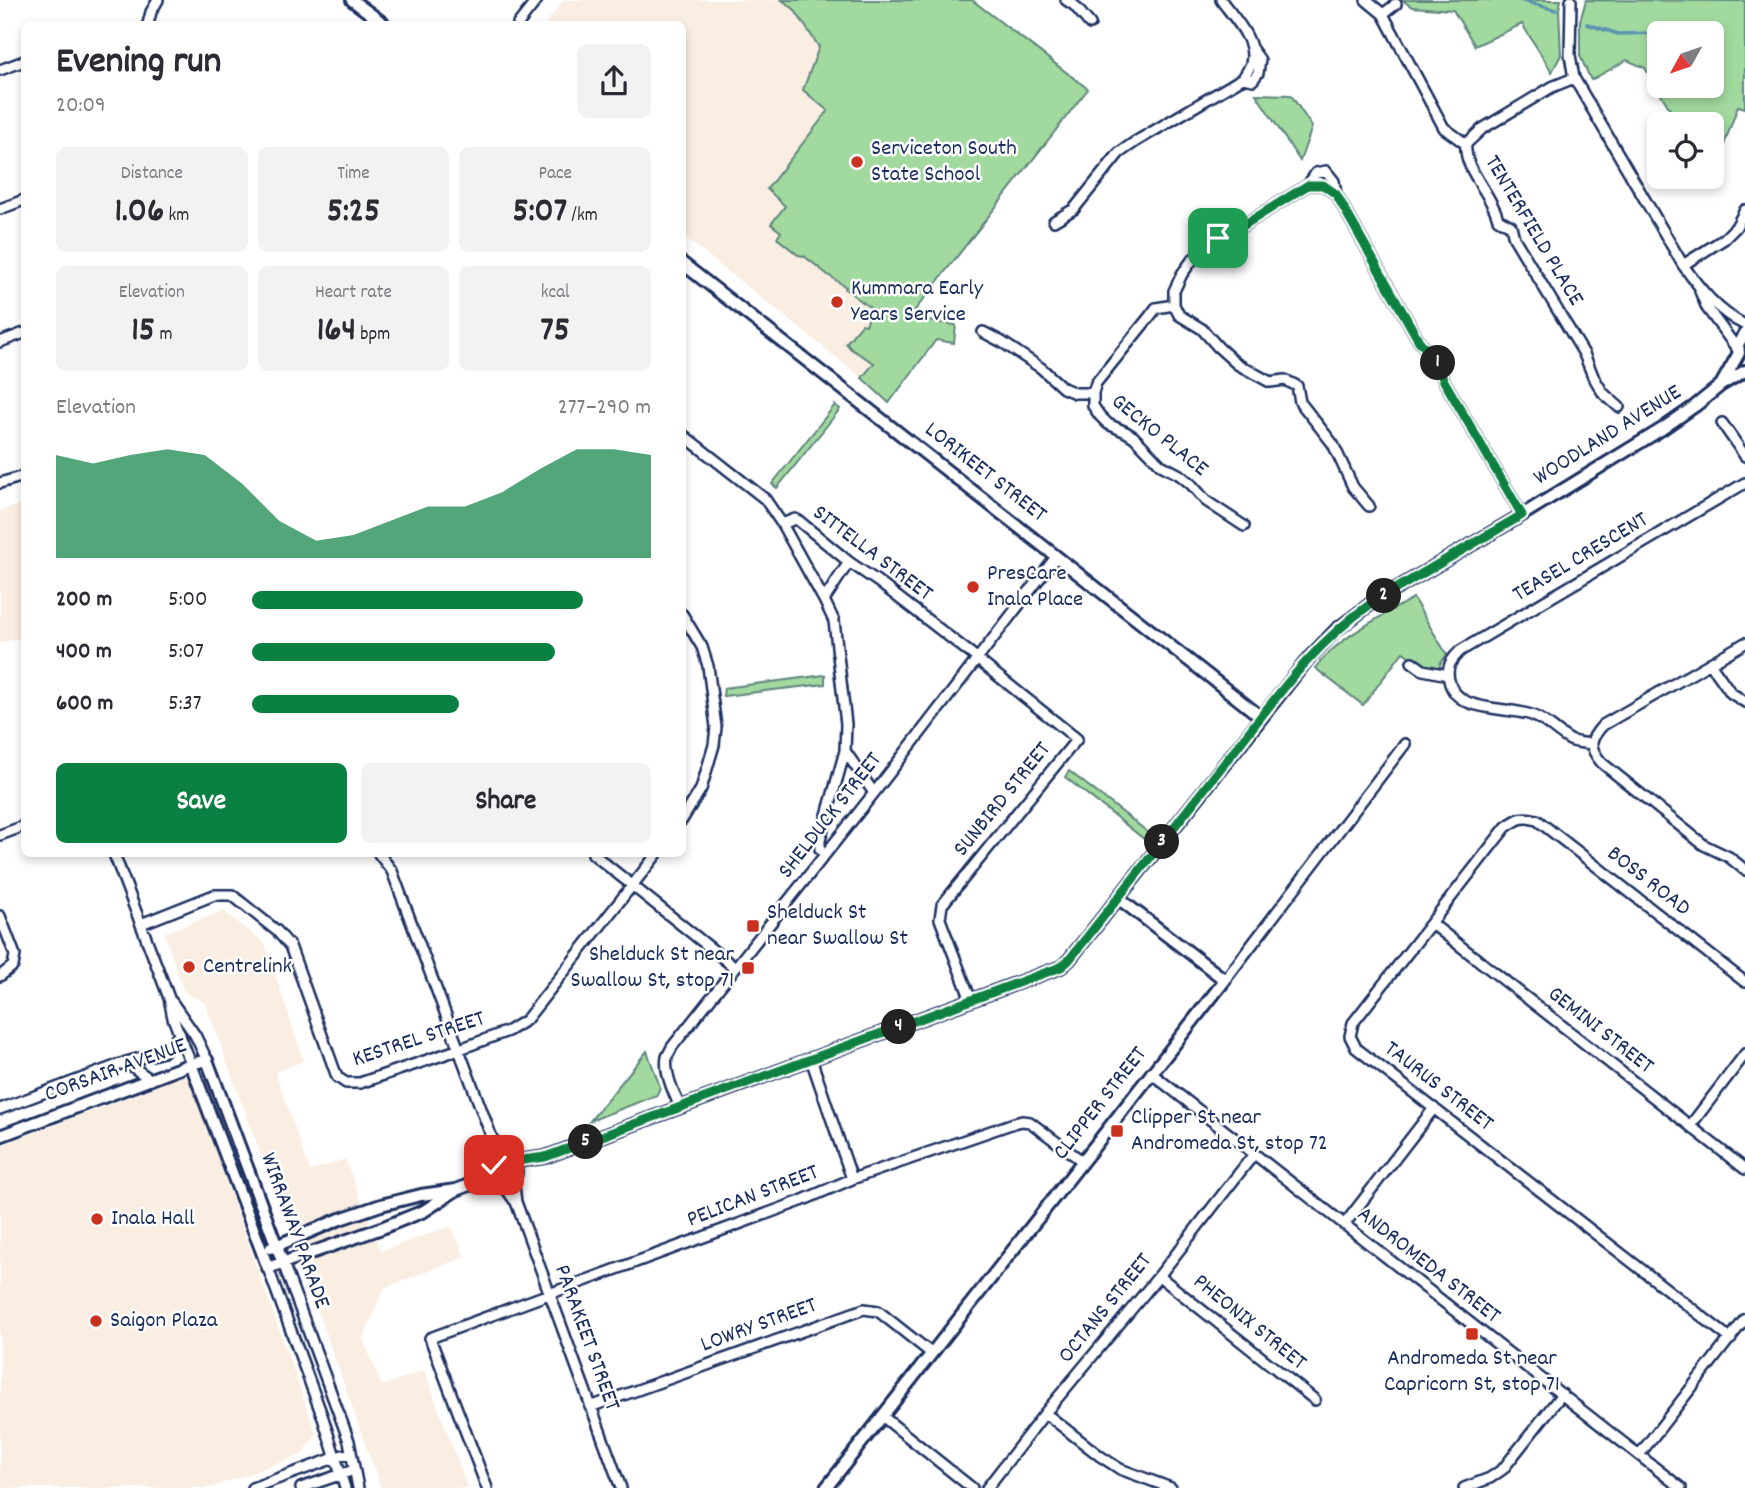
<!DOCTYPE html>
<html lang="en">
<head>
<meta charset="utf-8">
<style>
  :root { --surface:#fff; --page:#f2f2f3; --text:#2b2b33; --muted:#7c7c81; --accent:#0b8043 }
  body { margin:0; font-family:Dekko,sans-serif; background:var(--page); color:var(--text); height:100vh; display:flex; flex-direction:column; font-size:26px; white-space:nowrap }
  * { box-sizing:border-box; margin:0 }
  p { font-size:23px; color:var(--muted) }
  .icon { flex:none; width:38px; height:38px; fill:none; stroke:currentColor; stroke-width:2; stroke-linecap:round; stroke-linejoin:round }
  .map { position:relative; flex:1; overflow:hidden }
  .panel { position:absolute; left:21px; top:21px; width:665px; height:836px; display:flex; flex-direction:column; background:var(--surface); border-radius:10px; box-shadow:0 4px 10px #0003 }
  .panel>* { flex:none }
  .needle { width:46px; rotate:230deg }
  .controls { position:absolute; left:1647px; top:21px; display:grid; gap:14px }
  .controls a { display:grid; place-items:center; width:77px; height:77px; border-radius:10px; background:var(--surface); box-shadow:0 4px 10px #0003; font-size:35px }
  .pin { position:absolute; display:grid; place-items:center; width:60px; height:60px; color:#fff; margin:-30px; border-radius:14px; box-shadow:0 4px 10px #0006 }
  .km { position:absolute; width:35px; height:35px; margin:-18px; border-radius:50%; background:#222; color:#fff; font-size:19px; line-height:35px; text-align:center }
  .round { display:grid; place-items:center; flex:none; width:74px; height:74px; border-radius:10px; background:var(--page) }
  .overview { display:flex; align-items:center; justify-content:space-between; height:119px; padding:0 35px }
  h1 { font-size:38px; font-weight:700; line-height:52px }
  .stats { display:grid; grid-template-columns:repeat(3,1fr); gap:10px; height:119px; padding:7px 35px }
  .stats div { display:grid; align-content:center; border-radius:10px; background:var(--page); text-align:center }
  .stats b { font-size:35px; font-weight:700 }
  .stats small { font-size:19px; font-weight:400 }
  .stats p { font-size:19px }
  .chart { height:196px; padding:14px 35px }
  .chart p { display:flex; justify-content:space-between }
  .chart svg { width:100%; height:126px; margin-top:7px; fill:var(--accent); opacity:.7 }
  .action { display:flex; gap:14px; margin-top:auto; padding:14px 35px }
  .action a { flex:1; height:80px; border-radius:10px; background:var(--accent); color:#fff; font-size:28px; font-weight:700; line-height:80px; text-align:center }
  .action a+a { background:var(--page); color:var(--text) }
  ul { padding:0 35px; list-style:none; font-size:23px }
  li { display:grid; grid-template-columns:112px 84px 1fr; align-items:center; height:52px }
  li i { height:18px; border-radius:9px; background:var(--accent) }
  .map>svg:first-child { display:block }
  .built { fill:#faeee2 }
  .green { fill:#a1d99e; stroke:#5e847e; stroke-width:2; fill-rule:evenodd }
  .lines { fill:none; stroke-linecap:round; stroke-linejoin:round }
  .stream { stroke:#5c93b0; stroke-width:3.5 }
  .minor-casing { stroke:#1b2f5e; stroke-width:14 }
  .tertiary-casing { stroke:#1b2f5e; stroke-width:16 }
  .minor { stroke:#fff; stroke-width:9 }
  .tertiary { stroke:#fff; stroke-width:10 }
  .route-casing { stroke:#fff; stroke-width:14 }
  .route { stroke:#0b8043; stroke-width:9 }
  .poi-dot { fill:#c8321e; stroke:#fff; stroke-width:2.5 }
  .labels { text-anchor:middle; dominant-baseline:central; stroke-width:5; stroke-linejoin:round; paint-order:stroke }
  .poi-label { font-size:23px; fill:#1b2f5e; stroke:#fff; text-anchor:start }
  .street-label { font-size:23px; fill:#1b2f5e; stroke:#fff }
</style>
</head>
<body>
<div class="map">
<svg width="1745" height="1488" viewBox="0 0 1745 1488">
  <rect width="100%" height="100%" fill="#fff"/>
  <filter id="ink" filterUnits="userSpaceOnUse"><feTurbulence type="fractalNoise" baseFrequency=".0143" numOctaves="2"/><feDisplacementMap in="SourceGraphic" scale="14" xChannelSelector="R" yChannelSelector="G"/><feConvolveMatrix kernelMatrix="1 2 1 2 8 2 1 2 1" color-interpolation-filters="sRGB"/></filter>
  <g filter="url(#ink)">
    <path class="built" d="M564,0H972L1088,89L862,378L683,236L682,24H545Z
      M24,503V645L16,638L0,644V511Z
      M224,911L265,944L304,1061L275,1072L310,1171L345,1159L381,1251L451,1226L465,1257L384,1288L363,1339L382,1386L424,1370L468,1488H381L309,1286L307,1266L290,1220L283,1215L205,1003L184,992L164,933Z
      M181,1077L190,1079L316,1434L303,1454L210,1488H0V1146Z"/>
    <path class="green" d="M782,0H972L1088,89L909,318L956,325L954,343L936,340L889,403L862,378L874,363L851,349L846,343L862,324L866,325L872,309L845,289L846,287L828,275L804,256L798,255L777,238L781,232L771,224L785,206L767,189L828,111L803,90L819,47L794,9Z
      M1402,0H1561L1559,9L1561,55L1552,72L1522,24L1475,46L1453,10L1412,7Z
      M1586,0L1745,1V108L1738,106L1718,162L1712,158V124H1679L1645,68L1627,60L1591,80L1580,56V21ZM1659,33H1712V86H1659Z
      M1256,94L1291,95L1312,127L1300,161Z
      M835,405L840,409L777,488L772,484Z
      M1413,598L1447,655L1441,662L1438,672L1424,667L1403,652L1363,705L1315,668C1336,639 1382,616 1413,598Z
      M825,675V684L723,696L724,688Z
      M1069,771L1149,833L1144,839L1065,777Z
      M647,1051L660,1087L657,1095L590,1121Z"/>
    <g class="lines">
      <path class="stream" d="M1520,0L1556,10
        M1587,24L1618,34L1659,33"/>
      <g class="minor-casing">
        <path id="minor" d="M1066,0L1074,5L1090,24
          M1366,0L1383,14L1444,128L1466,144
          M1571,0L1570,55L1574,78L1683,265C1700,289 1718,312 1745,325
          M1383,14L1396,4
          M148,24L151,12L158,0
          M518,24L537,0
          M0,70L24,61
          M1243,78L1253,80L1258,73L1260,60L1252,49
          M1574,78L1552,87L1482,129L1466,144C1463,169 1492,194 1498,219L1511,226L1514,238L1584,354L1593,376L1603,393L1619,407
          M1308,185L1316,173L1326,171L1334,181L1336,194
          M0,209L24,200
          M1054,221L1074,209L1119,153L1135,142L1243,78C1246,73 1250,68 1251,63C1257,40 1233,17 1221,0
          M1683,265L1724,239L1736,227L1745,210
          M1700,291L1707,308L1738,350
          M1174,305L1156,308L1150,316L1096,383L1093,393V406L1100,416L1108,424L1126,432L1134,437L1161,465L1180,475L1191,484L1206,501L1244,526
          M983,332L1002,342L1041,368L1063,388L1075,393H1093
          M0,342L24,333
          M1722,423L1745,456
          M682,434L765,499L782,524L824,600L834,621L846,724L845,751L820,840V849L825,854
          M0,483L24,476
          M1369,506L1353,487L1333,444L1300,402L1297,386L1285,380L1270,382L1237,364L1218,347L1202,329L1179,315L1174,305V291L1182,274L1193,259L1218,238L1236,230L1308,185H1323L1336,194L1419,341L1437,362L1444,381L1522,515
          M782,524L795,519L799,521L849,562L877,581L978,659L983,664L1077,739L942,905L940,919L971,1000
          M824,600L849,562
          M682,614L702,647L708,666L716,727L714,745L701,789L682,820
          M1745,643L1603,725C1589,740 1588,747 1602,763L1704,845L1729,857L1745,870
          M1412,662L1423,670L1448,675
          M1710,663L1731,693L1745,702
          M1591,744C1585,743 1576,743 1570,740C1557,733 1547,721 1534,716C1508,705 1456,715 1449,680C1446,667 1451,660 1460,651L1745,483
          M845,751L874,793
          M0,835L24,826
          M114,854L169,998L173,1018L191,1064
          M379,854L392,871L492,1138L507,1160
          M593,854L734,967
          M0,916L15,955L13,966L0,976
          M1431,923L1745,1169
          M141,924L214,895H232L277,931L290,946L337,1077L346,1083H360L460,1049L508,1031L526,1020L657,854
          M1225,980L1405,744
          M172,1002L195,1035L207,1060
          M811,1059L852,1179
          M126,1062L151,1080
          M1151,1073L1681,1488
          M680,1107C674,1093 664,1073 667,1057C668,1054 671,1050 672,1047L874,793L1056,557
          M0,1109L126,1062L163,1052L180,1034
          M1690,1126L1745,1054
          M492,1139L494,1165
          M513,1179L516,1202L621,1488
          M502,1183L514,1200
          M1344,1225L1434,1108
          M283,1263L349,1441L358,1488
          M268,1268L323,1418L345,1488
          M1159,1276L1315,1400
          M1731,1339L1356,1048L1350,1036L1353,1023L1506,827C1519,818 1522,816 1537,820L1745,982
          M590,1407L864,1309L878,1311L931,1353
          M1045,1413L1100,1456L1120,1469L1171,1488
          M882,1416L972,1488
          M1639,1455L1745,1319
          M252,1488L351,1452
          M301,1488L354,1470
          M487,1488L430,1338L801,1201L852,1179L1014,1123L1022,1121L1030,1122L1082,1161
          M987,1488L1045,1413L1159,1276L1254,1154
          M1464,1488L1490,1478L1503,1469L1562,1394"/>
      </g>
      <g class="tertiary-casing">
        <path id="tertiary" d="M352,0L384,24
          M682,263L1261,717
          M1722,383L1739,353L1738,344L1745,333
          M191,1064L268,1268L379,1229L424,1211L456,1190
          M0,1136L191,1064L207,1060L283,1263
          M492 1172a12 12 0 1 1 24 0a12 12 0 1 1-24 0Z
          M511,1162L545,1157L1061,967L1069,960L1308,659L1336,630L1372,603L1522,515L1662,429L1695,406L1721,385L1745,371
          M271,1248L340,1219L381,1205L421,1195L456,1190L469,1185L498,1182
          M826,1488L1225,980L1118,898"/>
      </g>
      <use href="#minor" class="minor"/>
      <use href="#tertiary" class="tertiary"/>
    </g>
  </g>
  <g class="lines" filter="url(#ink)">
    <g class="route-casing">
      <path id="route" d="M494,1165L497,1162L504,1160L516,1161L545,1157L1061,967L1069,960C1123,892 1177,823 1231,755C1274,700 1314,643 1372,603L1522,515L1444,381L1437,362L1419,341L1336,194L1323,185H1308L1236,230L1218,238"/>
    </g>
    <use href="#route" class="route"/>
  </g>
  <g class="poi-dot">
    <circle cx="857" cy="162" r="7"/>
    <circle cx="837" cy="302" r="7"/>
    <circle cx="973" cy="587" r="7"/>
    <rect x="746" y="919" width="14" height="14" rx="3.5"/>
    <circle cx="189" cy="967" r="7"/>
    <rect x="741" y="961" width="14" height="14" rx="3.5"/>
    <rect x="1110" y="1124" width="14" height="14" rx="3.5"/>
    <circle cx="97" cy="1219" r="7"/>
    <circle cx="96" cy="1321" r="7"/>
    <rect x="1465" y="1327" width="14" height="14" rx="3.5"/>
  </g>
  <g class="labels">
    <g class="poi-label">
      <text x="871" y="149">Serviceton South<tspan x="871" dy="26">State School</tspan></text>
      <text x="851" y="289">Kummara Early<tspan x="851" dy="26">Years Service</tspan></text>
      <text x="987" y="574">PresCare<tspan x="987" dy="26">Inala Place</tspan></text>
      <text x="767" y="913">Shelduck St<tspan x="767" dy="26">near Swallow St</tspan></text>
      <text x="734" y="955" text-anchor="end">Shelduck St near<tspan x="734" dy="26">Swallow St, stop 71</tspan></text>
      <text x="203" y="967">Centrelink</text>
      <text x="1131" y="1118">Clipper St near<tspan x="1131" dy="26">Andromeda St, stop 72</tspan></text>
      <text x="111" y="1219">Inala Hall</text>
      <text x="110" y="1321">Saigon Plaza</text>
      <text x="1472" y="1359" text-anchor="middle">Andromeda St near<tspan x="1472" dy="26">Capricorn St, stop 71</tspan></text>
    </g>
    <g class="street-label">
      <text transform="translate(1533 231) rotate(59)">TENTERFIELD PLACE</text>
      <text transform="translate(1159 436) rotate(39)">GECKO PLACE</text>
      <text transform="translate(1608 436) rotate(-32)">WOODLAND AVENUE</text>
      <text transform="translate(985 473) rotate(38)">LORIKEET STREET</text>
      <text transform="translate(872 554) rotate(37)">SITTELLA STREET</text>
      <text transform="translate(1581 558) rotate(-31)">TEASEL CRESCENT</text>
      <text transform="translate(1003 800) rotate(-51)">SUNBIRD STREET</text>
      <text transform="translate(831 816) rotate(-52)">SHELDUCK STREET</text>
      <text transform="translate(1648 882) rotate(38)">BOSS ROAD</text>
      <text transform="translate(1600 1031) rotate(38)">GEMINI STREET</text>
      <text transform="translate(419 1040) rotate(-18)">KESTREL STREET</text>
      <text transform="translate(116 1071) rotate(-20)">CORSAIR AVENUE</text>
      <text transform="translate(1438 1087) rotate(38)">TAURUS STREET</text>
      <text transform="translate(1101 1104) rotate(-52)">CLIPPER STREET</text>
      <text transform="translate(753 1197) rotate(-21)">PELICAN STREET</text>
      <text transform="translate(294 1231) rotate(70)">WIRRAWAY PARADE</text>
      <text transform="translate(1428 1266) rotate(38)">ANDROMEDA STREET</text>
      <text transform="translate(1106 1309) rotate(-51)">OCTANS STREET</text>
      <text transform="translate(1249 1323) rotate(39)">PHEONIX STREET</text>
      <text transform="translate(759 1326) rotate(-20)">LOWRY STREET</text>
      <text transform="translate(586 1338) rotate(70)">PARAKEET STREET</text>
    </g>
  </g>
</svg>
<div class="controls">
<a><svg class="needle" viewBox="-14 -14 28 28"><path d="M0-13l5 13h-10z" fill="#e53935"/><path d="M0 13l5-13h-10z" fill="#7c7c81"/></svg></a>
<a><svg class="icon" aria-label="locate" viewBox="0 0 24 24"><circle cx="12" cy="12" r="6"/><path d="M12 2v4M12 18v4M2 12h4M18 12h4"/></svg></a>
</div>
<div class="pin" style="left:1218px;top:238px;background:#1e9e55"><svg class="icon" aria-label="arrive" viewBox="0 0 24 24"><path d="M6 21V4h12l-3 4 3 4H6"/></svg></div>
<div class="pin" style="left:494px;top:1165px;background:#d93025"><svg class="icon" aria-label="check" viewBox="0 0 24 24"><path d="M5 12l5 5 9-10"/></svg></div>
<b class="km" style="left:1438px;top:363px">1</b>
<b class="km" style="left:1384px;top:596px">2</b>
<b class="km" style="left:1162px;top:842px">3</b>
<b class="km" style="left:899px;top:1027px">4</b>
<b class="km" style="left:586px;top:1142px">5</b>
<section class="panel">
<div class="overview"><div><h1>Evening run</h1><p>20:09</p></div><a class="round"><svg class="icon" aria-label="share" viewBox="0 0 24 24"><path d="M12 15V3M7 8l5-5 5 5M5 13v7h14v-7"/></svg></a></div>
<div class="stats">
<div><p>Distance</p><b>1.06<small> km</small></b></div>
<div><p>Time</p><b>5:25</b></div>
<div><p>Pace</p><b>5:07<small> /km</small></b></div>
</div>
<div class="stats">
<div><p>Elevation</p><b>15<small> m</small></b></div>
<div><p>Heart rate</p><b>164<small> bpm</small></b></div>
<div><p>kcal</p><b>75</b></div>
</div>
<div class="chart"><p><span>Elevation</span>277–290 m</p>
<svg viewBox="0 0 160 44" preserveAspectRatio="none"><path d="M0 44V8L10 11L20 8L30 6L40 8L50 18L60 31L70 38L80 36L90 31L100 26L110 26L120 21L130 13L140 6L150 6L160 8V44z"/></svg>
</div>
<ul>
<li><b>200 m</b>5:00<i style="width:83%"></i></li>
<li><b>400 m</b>5:07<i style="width:76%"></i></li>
<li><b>600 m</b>5:37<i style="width:52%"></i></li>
</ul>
<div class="action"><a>Save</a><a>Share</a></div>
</section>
</div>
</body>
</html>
